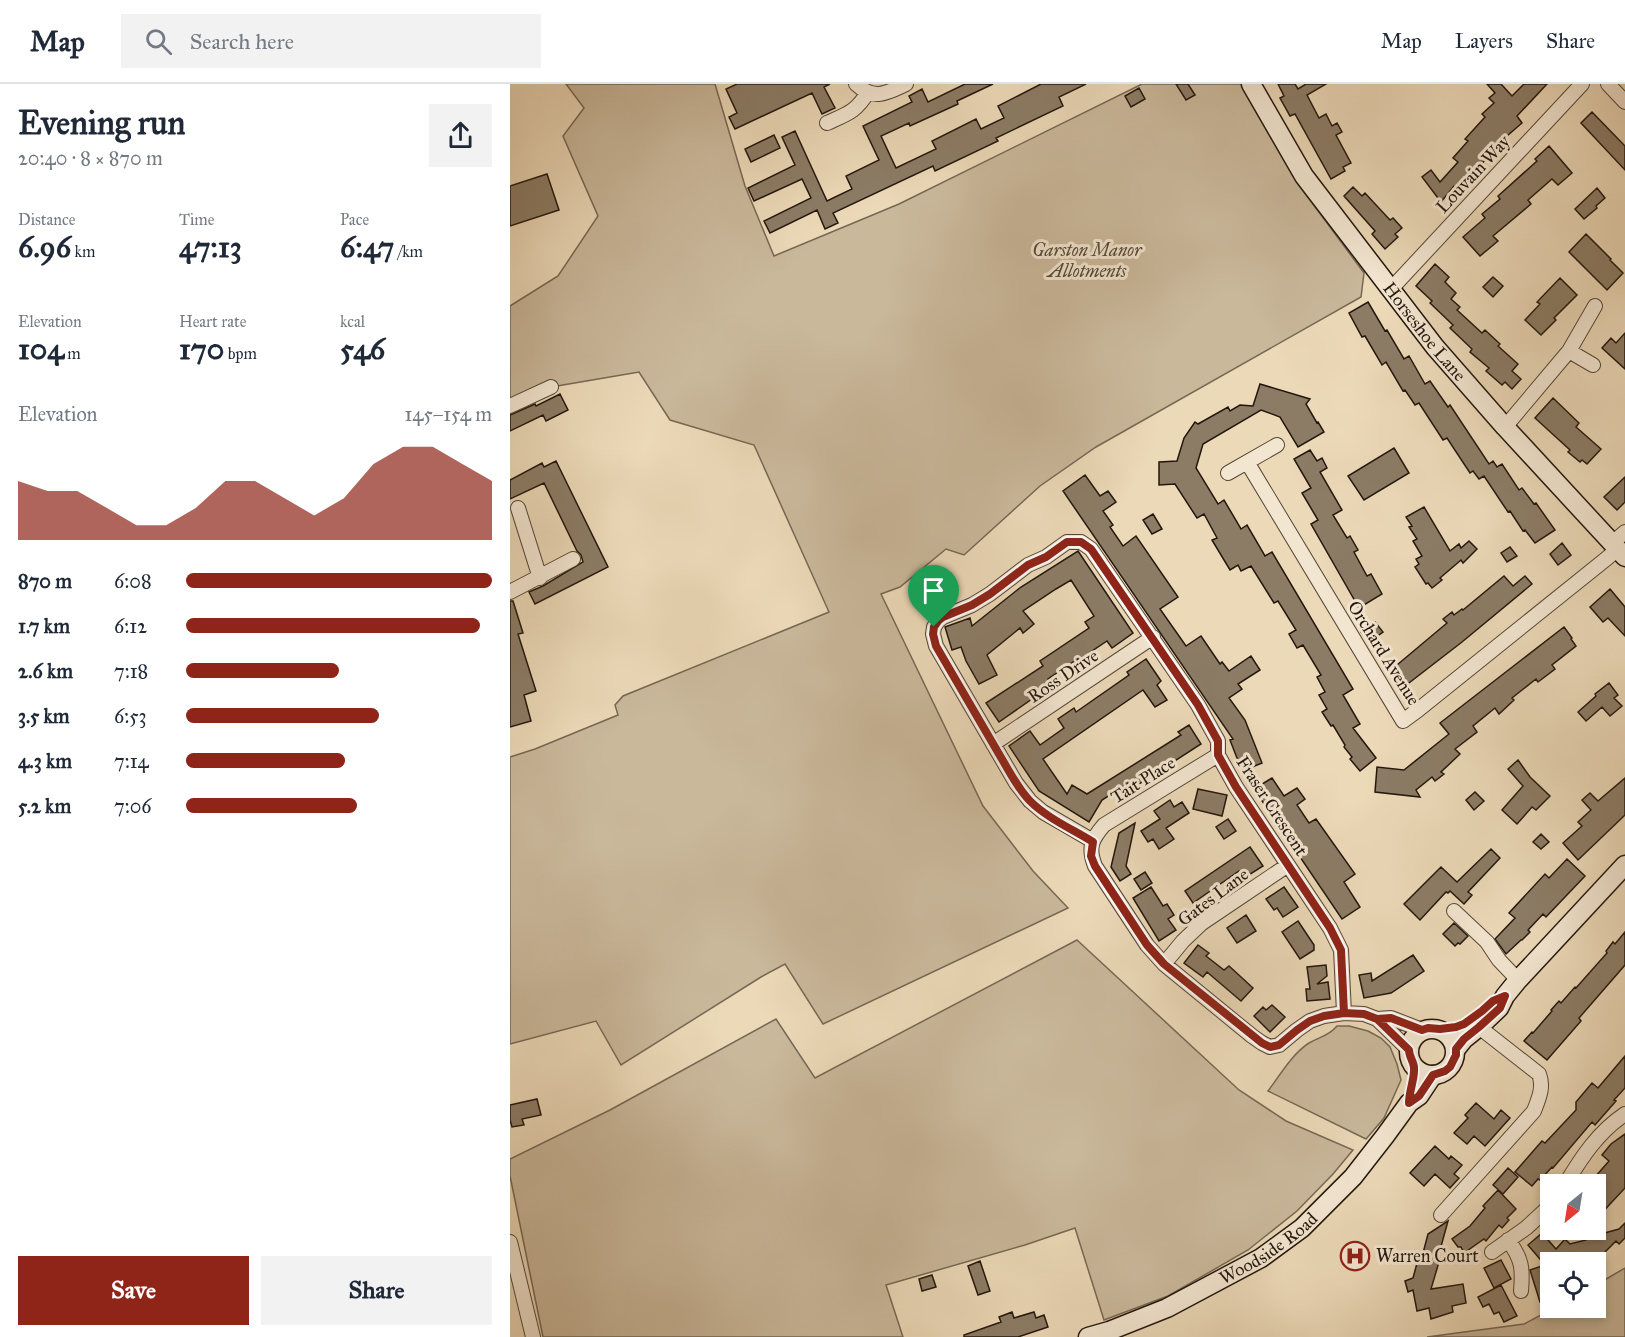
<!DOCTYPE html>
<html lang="en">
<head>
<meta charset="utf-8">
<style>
  :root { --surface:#fff; --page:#f2f2f3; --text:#1f2937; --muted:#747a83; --line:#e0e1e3; --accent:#8f2418 }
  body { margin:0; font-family:"IM FELL Great Primer",serif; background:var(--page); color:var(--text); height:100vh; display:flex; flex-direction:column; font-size:22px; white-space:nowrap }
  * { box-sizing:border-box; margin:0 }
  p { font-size:20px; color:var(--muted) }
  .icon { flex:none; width:33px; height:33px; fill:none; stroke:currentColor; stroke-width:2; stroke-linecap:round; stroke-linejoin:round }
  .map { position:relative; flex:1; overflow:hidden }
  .sheet { display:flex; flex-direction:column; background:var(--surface); width:510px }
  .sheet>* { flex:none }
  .needle { width:39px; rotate:210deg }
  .tools { position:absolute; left:1030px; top:1090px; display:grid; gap:12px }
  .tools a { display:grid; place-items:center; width:66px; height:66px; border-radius:0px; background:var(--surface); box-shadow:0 3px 9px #0003; font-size:30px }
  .pin { position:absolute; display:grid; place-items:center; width:51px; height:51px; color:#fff; margin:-62px -26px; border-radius:50% 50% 50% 0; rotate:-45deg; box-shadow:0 0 6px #0007 }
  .pin .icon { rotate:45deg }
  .round { display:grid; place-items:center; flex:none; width:63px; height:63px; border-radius:0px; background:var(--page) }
  .head { display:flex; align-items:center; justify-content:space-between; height:102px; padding:0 18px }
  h1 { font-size:33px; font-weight:700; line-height:45px }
  .metrics { display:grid; grid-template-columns:repeat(3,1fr); gap:9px; height:102px; padding:6px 18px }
  .metrics div { display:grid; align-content:center }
  .metrics b { font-size:30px; font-weight:700 }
  .metrics small { font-size:16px; font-weight:400 }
  .metrics p { font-size:16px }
  .chart { height:168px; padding:12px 18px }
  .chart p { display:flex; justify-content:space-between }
  .chart svg { width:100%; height:108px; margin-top:6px; fill:var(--accent); opacity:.7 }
  .primary-button { display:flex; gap:12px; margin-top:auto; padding:12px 18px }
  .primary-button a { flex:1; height:69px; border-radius:0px; background:var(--accent); color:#fff; font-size:24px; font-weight:700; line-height:69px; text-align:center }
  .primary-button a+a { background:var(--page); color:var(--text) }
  ul { padding:0 18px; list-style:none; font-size:20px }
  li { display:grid; grid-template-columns:96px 72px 1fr; align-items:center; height:45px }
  li i { height:15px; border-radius:8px; background:var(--accent) }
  header { display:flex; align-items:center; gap:36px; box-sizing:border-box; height:84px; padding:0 30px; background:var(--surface); border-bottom:2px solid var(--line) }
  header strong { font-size:28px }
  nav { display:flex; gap:33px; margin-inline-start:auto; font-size:21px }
  .search { width:420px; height:54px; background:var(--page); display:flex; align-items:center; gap:15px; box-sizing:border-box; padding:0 21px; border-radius:0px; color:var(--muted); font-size:22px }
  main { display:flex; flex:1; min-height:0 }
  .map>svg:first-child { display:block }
  .green { fill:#cab89b; stroke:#766854; stroke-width:1.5 }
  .building { fill:#8c7c66; stroke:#23170d; stroke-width:1.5 }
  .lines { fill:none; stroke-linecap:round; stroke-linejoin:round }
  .street-casing { stroke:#554838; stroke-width:16 }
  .secondary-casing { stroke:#23170d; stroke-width:21 }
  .street { stroke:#f3e6d1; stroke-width:14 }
  .secondary { stroke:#f3e6d1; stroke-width:18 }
  .route-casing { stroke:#fff; stroke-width:12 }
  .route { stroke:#8f2418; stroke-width:8 }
  .labels { text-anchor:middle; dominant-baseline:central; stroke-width:6; stroke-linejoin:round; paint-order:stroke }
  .street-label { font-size:18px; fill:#23170d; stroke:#f3e6d1 }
  .park-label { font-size:18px; font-style:italic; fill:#554738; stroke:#f3e6d1 }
  .poi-label { font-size:18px; fill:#23170d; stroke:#f3e6d1; text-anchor:start }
</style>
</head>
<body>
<header>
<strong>Map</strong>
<div class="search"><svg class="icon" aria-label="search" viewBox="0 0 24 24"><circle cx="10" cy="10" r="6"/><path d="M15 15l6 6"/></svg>Search here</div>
<nav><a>Map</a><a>Layers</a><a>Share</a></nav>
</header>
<main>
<section class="sheet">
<div class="head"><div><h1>Evening run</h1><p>20:40 · 8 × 870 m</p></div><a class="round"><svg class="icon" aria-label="share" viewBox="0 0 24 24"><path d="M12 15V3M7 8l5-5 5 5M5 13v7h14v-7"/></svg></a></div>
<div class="metrics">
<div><p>Distance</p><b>6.96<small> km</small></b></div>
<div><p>Time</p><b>47:13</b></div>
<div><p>Pace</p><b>6:47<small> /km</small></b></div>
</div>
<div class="metrics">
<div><p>Elevation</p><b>104<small> m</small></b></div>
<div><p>Heart rate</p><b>170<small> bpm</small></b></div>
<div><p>kcal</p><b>546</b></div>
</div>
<div class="chart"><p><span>Elevation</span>145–154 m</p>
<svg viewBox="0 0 160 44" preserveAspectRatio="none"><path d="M0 44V20L10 24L20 24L30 31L40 38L50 38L60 31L70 20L80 20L90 27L100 34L110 27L120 13L130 6L140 6L150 13L160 20V44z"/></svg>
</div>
<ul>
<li><b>870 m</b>6:08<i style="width:100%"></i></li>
<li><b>1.7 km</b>6:12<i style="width:96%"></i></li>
<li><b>2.6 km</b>7:18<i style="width:50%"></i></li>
<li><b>3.5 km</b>6:53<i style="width:63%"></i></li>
<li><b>4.3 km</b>7:14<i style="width:52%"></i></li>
<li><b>5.2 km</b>7:06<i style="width:56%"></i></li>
</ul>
<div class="primary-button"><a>Save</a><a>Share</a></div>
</section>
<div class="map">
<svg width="1115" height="1253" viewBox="0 0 1115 1253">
  <rect width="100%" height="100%" fill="#ecd9b8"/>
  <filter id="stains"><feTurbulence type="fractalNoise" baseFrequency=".00333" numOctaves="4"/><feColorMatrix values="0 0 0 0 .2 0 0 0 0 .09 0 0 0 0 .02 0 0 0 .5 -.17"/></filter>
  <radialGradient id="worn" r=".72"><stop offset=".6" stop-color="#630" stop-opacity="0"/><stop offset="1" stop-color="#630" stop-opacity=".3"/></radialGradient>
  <path class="green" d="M56,0H205L235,102L264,172L389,120L632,0H731L789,101L854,189L851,213L586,363L530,402L454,471L436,465L390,503L371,510L473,722L523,787L558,824L313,940L275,880L251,893L111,981L86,937L0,960V673L25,665L108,631L105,621L113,612L319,528L244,361L160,336L129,288L47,302L0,321V222L48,192L88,132L53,52L74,24Z
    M567,856L729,1006L776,1037L843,1066L823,1090L787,1127L738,1166L658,1212L594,1236L565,1144L515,1161L376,1201L393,1253H33L0,1092V1075L100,1026L266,935L305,994Z
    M827,942H839L858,947L871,954L880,963L887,980L891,996L874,1034L856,1055L758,1007C770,991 782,970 799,959C809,953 819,952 827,942Z
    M1115,1184V1253H917L1014,1240L1044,1224H1086V1201Z"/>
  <path class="building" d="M227,0H320L314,3L325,24L312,30L302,9L225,45L219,33L227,29L216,5Z
    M455,0H483L447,17L448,20L400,42L399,39L371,52L386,84L426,65L422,57L466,35L471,45L494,34L488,22L531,0H576L549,13L553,22L486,54L488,57L425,87L423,82L323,129L328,139L315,145L307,126L260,149L254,137L301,114L292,95L244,117L238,104L285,81L272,53L285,47L317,117L342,105L336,92L369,76L353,42L402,18L399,12L412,5L418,18Z
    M666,0H678L685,11L676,16Z
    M768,0H785L788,5L796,0H816L797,11L809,34L816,30L822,42L827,39L832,48L826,51L841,79L833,83L835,87L821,95L785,30L780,32L770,14L774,12Z
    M977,0H991L1002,12L1014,0H1037L1007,32L1012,39L997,52L948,106L944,102L931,118L912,93L921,86L930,98L948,78L943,74L958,57L955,55L975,33L972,30L984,19L979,14L985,9Z
    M629,4L635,15L621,23L615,12Z
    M1082,28L1115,62V86L1071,39Z
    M264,51L270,64L241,78L235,65Z
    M1039,62L1062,89L1048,101L1042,95L1018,116L1021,120L983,152L988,157L970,172L953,153L975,134L972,130L990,115L988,112L1027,77L1025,75Z
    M37,90L49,126L0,142V102Z
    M843,103L852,112L855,109L880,136L883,134L892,144L885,150L888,153L875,165L862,150L865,147L834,112Z
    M1087,104L1095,114L1086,122L1087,124L1074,135L1065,125Z
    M1076,150L1101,175L1100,176L1113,189L1097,206L1059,168Z
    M925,180L939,193L935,198L946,209L941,215L950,223L947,226L972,249L975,246L990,260L988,262L1008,280L1002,287L1011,295L1002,305L995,298L992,301L976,287L979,284L960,268L962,265L940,244L943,241L920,219L922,217L906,202Z
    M983,193L993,202L983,213L973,203Z
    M1050,194L1067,211L1044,234L1046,236L1031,251L1015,236L1030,220L1027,218Z
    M858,218L875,247L877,246L894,275L899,272L915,300L920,297L938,323L940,321L979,380L983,377L987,383L992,380L1009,406L1012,404L1024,420L1026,419L1045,446L1025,459L1015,446L1013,447L1000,427L998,428L974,392L969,395L963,387L960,389L937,354L933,356L909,319L905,321L895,306L893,307L876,278L872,281L855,252L852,253L839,229Z
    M1115,249V285L1092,264L1101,254L1106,259Z
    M750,300L800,315L796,320L807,339L808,338L814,348L788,363L770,333L751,326L693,360L686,384L708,420L714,416L731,445L737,441L755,472L762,468L843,605L833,611L850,640L843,644L866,674L850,687L840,675L842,673L834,663L835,661L823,641L821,642L812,628L817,625L809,611L815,608L807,593L811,591L793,561L787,564L779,550L786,546L768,517L764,519L741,482L731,487L728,481L720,486L702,456L707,454L694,430L687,434L665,400L649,401V378L667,377L674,354L685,338L688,340L718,323L720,327L730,321L743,322Z
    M50,310L58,326L36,337L33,331L0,347V331L25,320L26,322Z
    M1043,314L1069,339L1066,343L1091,365L1077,380L1072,376L1070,378L1058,368L1060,366L1025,334Z
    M884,364L899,389L854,416L838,392Z
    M800,366L807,377L812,374L817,384L810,388L832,426L823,431L837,454L840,452L848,466L844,468L857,492L861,490L872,510L849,524L801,440L808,436L792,409L801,404L784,375Z
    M46,377L98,483L25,520L19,508L33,502L73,478L71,471L67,467L34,399L0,415V396L32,379L34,383Z
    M575,391L590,412L598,407L606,418L593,427L603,441L600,443L613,462L626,452L668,513L650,525L676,562L691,552L710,580L712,578L719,587L741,572L750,586L728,600L732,605L719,614L735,636L752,679L732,687L720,656L723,655L553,407Z
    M1115,393V418L1107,426L1094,413Z
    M914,423L940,467L949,460L951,464L959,457L967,465L953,479L951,476L930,494L932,496L922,504L918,499L916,500L905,483L909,480L906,475L912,472L903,457L907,455L899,443L902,442L896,433Z
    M643,430L652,445L642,450L633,436Z
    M1052,459L1061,471L1048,481L1040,470Z
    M1000,463L1007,472L997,478L991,469Z
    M568,467L623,549L602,564L597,557L564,579L563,578L538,595L542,601L489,638L476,619L533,582L530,577L579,544L575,538L584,532L561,496L546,505L513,527L524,540L513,549L510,544L477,571L487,591L469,600L456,577L451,563L442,566L435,543L460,534L462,542L511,503Z
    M994,492L1003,502L1015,492L1022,500L952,558L895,602L881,586L937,539L933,535L942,528L944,531L952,525L953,526Z
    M1100,505L1115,523V552L1098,534L1093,538L1080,523Z
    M0,517H3L13,549L8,550L26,607L14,611L21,637L0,643Z
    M865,538L873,548L859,558L851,548Z
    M1054,543L1062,554L1061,555L1066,562L1042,581L1045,585L1028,598L1026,595L1002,614L1004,616L989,630L985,624L963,642L967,648L945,665L950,670L931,688L934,690L925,697L922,693L906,706L910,713L865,708L867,683L894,686L939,650L930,639Z
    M636,575L651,597L647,601L657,616L645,623L633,606L533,675L557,710L562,701L577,710L671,651L668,648L679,641L691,660L612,711L609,705L592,716L579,738L529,707L499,662L520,647L530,661L554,644L548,635L564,624L566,628L619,591L617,588Z
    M1099,599L1108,611L1104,614L1112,622L1100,632L1092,623L1076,637L1068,628L1086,612L1085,610Z
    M1008,676L1020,693L1040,712L1026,726L1022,723L1007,740L992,726L1013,702L998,685Z
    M762,694L774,712L787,704L795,715L787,721L799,739L806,735L845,790L834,798L850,823L832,835L744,705Z
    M1115,694V731L1068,776L1053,759L1072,742L1068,738L1081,726L1072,716L1080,709L1088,717Z
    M688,705L717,711L712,732L683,725Z
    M965,708L974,717L964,726L956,716Z
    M660,716L664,723L672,718L679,729L656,744L664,755L649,765L643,755L638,758L631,747L650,735L644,727Z
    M718,735L726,747L714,755L706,743Z
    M625,739L616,782L621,790L610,797L601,783L609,749Z
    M1031,750L1039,758L1031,765L1023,758Z
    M740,763L753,782L734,794L729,787L683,819L675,807Z
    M981,765L990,774L958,808L962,811L954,820L940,807L938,809L936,808L910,836L894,820L931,783L947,798Z
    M1057,775L1075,792L1036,833L1033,830L1018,846L1020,848L1012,856H1011L996,870L985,855L1005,834L999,829L1035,790L1039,794Z
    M635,788L642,799L631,806L624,795Z
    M641,803L653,822L657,820L664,831L658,835L666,846L649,857L623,814Z
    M774,803L788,823L773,833L767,824L764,826L756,815Z
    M736,831L746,847L727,859L717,844Z
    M788,837L804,861V866L790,875L772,848Z
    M944,839L958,852L950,860L948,859L945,862L933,850Z
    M1115,848V881L1069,934L1071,937L1037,976L1014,957L1022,948L1023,949L1042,927L1041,926L1049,917L1051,919L1065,903L1066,904L1097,869L1096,867L1103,858L1105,860Z
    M688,861L699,869L696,872L714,886L719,882L743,904L731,917L697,888L693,893L674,879Z
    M903,871L914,887L881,909L854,914L849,891L861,889L862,897Z
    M816,881L817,892L807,900L818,898L820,915L797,917L796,905H800L797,883Z
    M762,921L775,933L760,948L744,932L753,923L756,926Z
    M1115,972V1004L1104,1016L1106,1017L1085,1041L1082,1038L1043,1084L1042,1083L1030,1096L1028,1095L1022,1102L1005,1088L1032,1057L1035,1059L1066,1026V1018L1082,999L1088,1004Z
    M27,1015L31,1031L12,1035L14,1041L2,1043L0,1036V1021Z
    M966,1019L984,1035L991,1026L1000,1034L975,1062L964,1052L957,1060L944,1049L958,1034L955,1031Z
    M1115,1050V1104L1086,1135V1101H1078L1099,1077L1092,1071L1101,1060Z
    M925,1062L939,1075L941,1072L952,1081L944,1090L949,1094L940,1104L925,1090L914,1102L900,1089Z
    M998,1084L1008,1093L993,1110L983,1101Z
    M988,1106L1006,1125L997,1134L999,1136L992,1144L989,1141L976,1157L974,1155L954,1169L951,1163H948L942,1155L960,1142L975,1124L973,1122Z
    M938,1137L927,1177L929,1178L921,1205L953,1200L956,1219L942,1222L943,1228L921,1235L919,1224L907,1227L903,1206L898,1208L895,1197L903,1194L909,1172L912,1173L918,1150Z
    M1115,1139V1154L1109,1160L1106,1157L1092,1171L1082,1173L1081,1171L1051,1179H1041V1214L1030,1218L1020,1186L1035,1181L1018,1161L1032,1149L1046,1165L1055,1155L1060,1160L1076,1156V1154L1109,1145Z
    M991,1176L1001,1195L984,1204L974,1184Z
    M470,1177L480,1207L468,1211L458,1182Z
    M422,1191L426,1203L412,1207L409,1195Z
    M991,1201L1007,1232L994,1238L989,1228L984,1230L979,1220L973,1223L968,1213Z
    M502,1228L504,1234L524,1228L526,1234L534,1231L538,1243L508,1253H454V1251L491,1238L489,1233Z"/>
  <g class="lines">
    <g class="street-casing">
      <path id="street" d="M346,0C364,17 377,9 396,0
        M1098,0L1115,18
        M317,39C337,30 346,28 358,8
        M881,205L1072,0
        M1059,267L1083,281
        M0,322L41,303
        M995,343L1059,267L1085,222
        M737,378L893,637L908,626L1096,475L1108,465
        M718,389L767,361
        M8,424L30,494
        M1102,459L1115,448
        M0,508L63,475
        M483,660L643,553
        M708,671L594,741C581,756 578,764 585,782L637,861L654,880L742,952L752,959L760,963L769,961L787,946L800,937L814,932L834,929L854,930L867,935L881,934L912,946
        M583,757L533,728L520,717L506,699L426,562L423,550L424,543L428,537L433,533L462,521L480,510L518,481L536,473L557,458H571L581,465L688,621L708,657V671L726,703L820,844L831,866L834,929
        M944,827L977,858L989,876L1008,896
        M654,880L673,857L692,839L778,781
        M867,935L899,966
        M1055,1101C1071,1074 1088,1048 1115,1030
        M931,1131L1024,1027C1029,1014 1034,1003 1029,990L969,943
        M998,1156C1012,1175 1013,1184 1011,1207
        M0,1158L23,1253
        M982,1168L1016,1144L1041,1121"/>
    </g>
    <g class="secondary-casing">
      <g id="secondary">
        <path id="s1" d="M741,0L794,92L925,263L995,343L1115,473"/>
        <circle cx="922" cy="968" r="23"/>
        <path d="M946,965L954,955L969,943L989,924L995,912L1008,896L1115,781"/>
        <path id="s2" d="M578,1253L599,1247L657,1224L751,1174L792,1144L843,1093L875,1052L899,1019L909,1012L923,991"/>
      </g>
    </g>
    <use href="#street" class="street"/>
    <use href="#secondary" class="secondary"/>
  </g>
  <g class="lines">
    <g class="route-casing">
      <path id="route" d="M424,543L423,550L426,562L496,682C503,694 510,707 520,717C537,734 562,745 583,758L581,772L585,782L637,861L654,880L752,959L760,963L769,961L787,946L800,937L814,932L834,929L854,930L867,935L899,966C899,973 904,978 904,984C905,993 899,1008 899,1019L909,1012L923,991L935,987L940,983L946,971V965L954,955L969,943L990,924L995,912L983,917L972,927L954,940L946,943L930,945L918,944L912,946L881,934L867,935L854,930L834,929L831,866L820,844L726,703L708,671V657L688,621L581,465L571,458H557L536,473L518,481L480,510L462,521L433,533L428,537L424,543"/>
    </g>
    <use href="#route" class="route"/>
  </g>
  <defs>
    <g id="hospital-ring" transform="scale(1.5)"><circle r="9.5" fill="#f3e6d1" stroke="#8f2418" stroke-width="1.5"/><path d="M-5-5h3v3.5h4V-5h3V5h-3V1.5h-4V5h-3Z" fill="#8f2418"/></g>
  </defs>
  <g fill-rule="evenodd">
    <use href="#hospital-ring" x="845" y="1172"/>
  </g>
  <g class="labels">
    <g class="street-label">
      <text transform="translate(963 90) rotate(-47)">Louvain Way</text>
      <text stroke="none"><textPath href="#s1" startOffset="303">Horseshoe Lane</textPath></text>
      <text transform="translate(874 569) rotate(58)">Orchard Avenue</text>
      <text transform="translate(553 592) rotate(-34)">Ross Drive</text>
      <text transform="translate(633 696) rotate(-32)">Tait Place</text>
      <text transform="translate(762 722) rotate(57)">Fraser Crescent</text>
      <text transform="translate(703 813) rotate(-37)">Gates Lane</text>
      <text stroke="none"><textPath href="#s2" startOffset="202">Woodside Road</textPath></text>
    </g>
    <g class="park-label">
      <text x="577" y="166">Garston Manor<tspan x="577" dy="21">Allotments</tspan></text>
    </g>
    <g class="poi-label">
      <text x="866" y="1172">Warren Court</text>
    </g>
  </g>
  <rect width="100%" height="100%" filter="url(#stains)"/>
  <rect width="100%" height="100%" fill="url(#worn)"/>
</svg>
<div class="tools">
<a><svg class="needle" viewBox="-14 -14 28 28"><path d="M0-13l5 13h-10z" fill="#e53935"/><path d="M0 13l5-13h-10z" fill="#747a83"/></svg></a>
<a><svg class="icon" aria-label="locate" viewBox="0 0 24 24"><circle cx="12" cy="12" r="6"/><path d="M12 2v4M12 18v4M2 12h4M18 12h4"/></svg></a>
</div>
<div class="pin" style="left:424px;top:543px;background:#1e9e55"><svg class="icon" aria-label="arrive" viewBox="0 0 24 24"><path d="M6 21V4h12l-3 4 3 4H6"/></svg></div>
</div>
</main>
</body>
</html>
